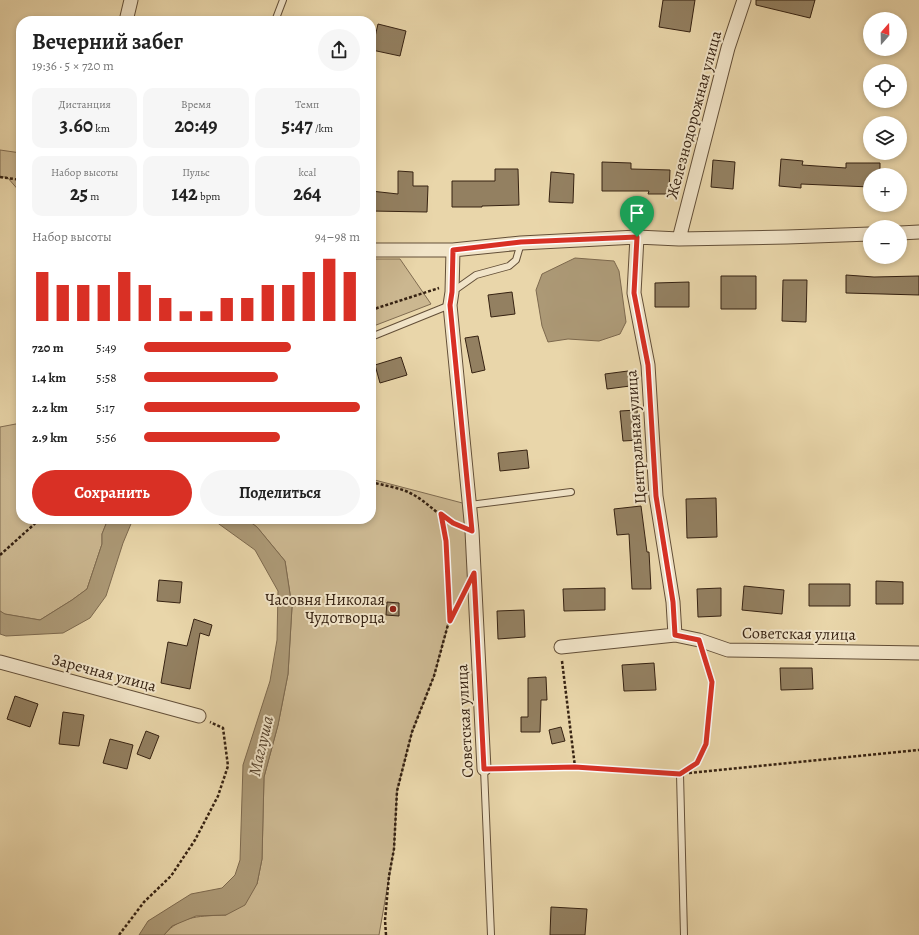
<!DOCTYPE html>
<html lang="ru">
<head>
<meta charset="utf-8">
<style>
  :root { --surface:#fff; --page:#f6f6f6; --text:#222; --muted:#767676; --accent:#d93025 }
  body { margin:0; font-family:Alegreya,serif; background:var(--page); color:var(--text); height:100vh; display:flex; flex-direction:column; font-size:15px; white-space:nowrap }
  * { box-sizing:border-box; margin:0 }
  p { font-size:13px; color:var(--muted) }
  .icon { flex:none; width:22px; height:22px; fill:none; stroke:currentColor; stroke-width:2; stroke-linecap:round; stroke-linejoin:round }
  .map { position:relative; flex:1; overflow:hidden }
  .drawer { position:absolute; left:16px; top:16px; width:360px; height:508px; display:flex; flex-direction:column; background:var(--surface); border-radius:16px; box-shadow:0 2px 6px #0003 }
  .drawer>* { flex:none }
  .needle { width:26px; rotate:20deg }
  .controls { position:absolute; left:863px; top:12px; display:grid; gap:8px }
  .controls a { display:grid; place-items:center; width:44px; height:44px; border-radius:50%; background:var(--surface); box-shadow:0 2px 6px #0003; font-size:20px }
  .pin { position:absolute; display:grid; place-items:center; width:34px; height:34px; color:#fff; margin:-41px -17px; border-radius:50% 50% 50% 0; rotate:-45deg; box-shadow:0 0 4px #0007 }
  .pin .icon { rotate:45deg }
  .round { display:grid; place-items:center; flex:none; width:42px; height:42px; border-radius:21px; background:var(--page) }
  .summary { display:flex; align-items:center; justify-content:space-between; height:68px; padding:0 16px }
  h1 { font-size:22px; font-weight:700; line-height:30px }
  .metrics { display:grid; grid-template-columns:repeat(3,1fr); gap:6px; height:68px; padding:4px 16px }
  .metrics div { display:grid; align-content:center; border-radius:10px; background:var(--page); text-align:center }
  .metrics b { font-size:20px; font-weight:700 }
  .metrics small { font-size:11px; font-weight:400 }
  .metrics p { font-size:11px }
  .chart { height:112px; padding:8px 16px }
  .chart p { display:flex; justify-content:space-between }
  .chart svg { width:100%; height:72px; margin-top:4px; stroke:var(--accent); stroke-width:6 }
  .action { display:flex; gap:8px; margin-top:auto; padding:8px 16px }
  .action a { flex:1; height:46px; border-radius:24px; background:var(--accent); color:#fff; font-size:16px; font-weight:700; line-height:46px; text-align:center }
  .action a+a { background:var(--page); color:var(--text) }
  ul { padding:0 16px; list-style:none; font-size:13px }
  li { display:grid; grid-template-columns:64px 48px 1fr; align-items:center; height:30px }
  li i { height:10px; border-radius:5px; background:var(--accent) }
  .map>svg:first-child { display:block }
  .green { fill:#cbb790; stroke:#806c51 }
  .water { fill:#ac9976; stroke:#7d694e }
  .building { fill:#938061; stroke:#362212 }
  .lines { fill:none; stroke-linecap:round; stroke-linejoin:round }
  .lane-casing { stroke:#634f38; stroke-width:8 }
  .street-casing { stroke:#634f38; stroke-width:15 }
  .path { stroke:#362212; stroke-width:2.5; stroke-dasharray:3 2; stroke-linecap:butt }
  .lane { stroke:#f1e4c8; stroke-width:6 }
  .street { stroke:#f1e4c8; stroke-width:13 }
  .route-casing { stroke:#fff; stroke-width:8 }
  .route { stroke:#d93025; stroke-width:5 }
  .poi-dot { fill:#8f2418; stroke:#f1e4c8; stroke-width:1.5 }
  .labels { text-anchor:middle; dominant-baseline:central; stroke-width:4; stroke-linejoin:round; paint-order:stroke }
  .street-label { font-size:16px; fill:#362212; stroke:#f1e4c8 }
  .poi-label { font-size:16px; fill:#362212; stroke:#f1e4c8; text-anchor:end }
  .water-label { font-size:17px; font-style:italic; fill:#594630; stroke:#f1e4c8 }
</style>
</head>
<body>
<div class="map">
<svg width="919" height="935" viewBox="0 0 919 935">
  <rect width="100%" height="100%" fill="#e9d6aa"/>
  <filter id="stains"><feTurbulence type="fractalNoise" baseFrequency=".005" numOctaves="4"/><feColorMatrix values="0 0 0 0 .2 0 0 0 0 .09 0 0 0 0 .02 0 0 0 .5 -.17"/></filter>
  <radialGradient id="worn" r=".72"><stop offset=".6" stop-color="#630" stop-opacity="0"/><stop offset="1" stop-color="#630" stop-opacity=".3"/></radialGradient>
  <path class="green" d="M0,150L21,153V193L7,177H0Z
    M371,259H400L431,304L371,327Z
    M21,423V519H108L102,534V544L87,589L72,600L40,620L4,614L0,611V427Z
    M371,479L470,505L474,573L449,621L434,676L412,732L397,791L394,849L379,935H164C180,915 203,916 226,915L257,884L262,859L264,777L278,725L288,674L292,607L285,561L257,527L246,519H371Z"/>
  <path class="water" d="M575,258L614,261L619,271L626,322L620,334L599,341L568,339L548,342L542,326L536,290L542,274Z
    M108,519H133L123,543L106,596L90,618L63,633L6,636L0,634V611L5,614L40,620L72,600L87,589L102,544V534Z
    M212,519H246L257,527L285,561L292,607L288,674L278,725L264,777L262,859L257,884L245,905L226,915L196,916L172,926L164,935H139L148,921L191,894L222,888L235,875L240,860L243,765L270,681L277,640L278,591L255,550Z"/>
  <path class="building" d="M663,0H695L690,32L659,27Z
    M756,0H815L810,18L756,5Z
    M378,24L406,31L400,56L372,50Z
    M781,159L803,161L802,165L846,168V163H880V175H870V187L801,184V188L779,186Z
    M713,160L735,162L733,189L711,187Z
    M602,162L631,163V169L670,170L669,194H648L649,191H602Z
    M495,169H518L519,205L482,206V207H452V181H495Z
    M398,171L413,172V186H428L427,212L371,211V191L398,194Z
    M551,172L574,174L573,203L549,202Z
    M846,275L874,277L919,276V295L846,293Z
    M721,276H756V309H721Z
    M783,280H807L806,322L782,321Z
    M689,282V307H655V283Z
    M512,292L515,314L491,317L488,295Z
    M478,336L485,370L472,373L465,338Z
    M401,357L407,375L380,383L375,365Z
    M628,371L630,386L607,389L605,374Z
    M637,410L640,440L623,441L620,411Z
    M527,450L529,468L500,471L498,453Z
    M716,498L717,537L687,538L686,499Z
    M641,506L647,552H649L651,589H632L629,534L617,535L614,509Z
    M159,580L182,582L180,603L157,601Z
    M876,581L903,582V604H876Z
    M809,584H850V606H809Z
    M744,586L784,590L782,614L742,610Z
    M605,588V610L564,611L563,589Z
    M721,588V616L698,617L697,589Z
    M387,602L399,603V616L386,615Z
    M524,610L525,637L498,639L497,611Z
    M194,619L212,625L209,636L200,633L190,689L161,683L168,642L187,646Z
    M654,663L656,690L624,691L622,665Z
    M780,668H812L813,689L781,690Z
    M546,677L547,700H541L540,732H521V717H528V678Z
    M15,696L38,704L30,727L7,719Z
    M63,712L84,715L79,746L59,744Z
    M561,727L565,741L552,744L549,730Z
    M146,731L159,736L150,759L137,754Z
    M110,739L133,745L127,769L103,763Z
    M551,907L587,909L585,935H550Z"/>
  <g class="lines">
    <g class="lane-casing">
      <path id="lane" d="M275,21L283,0
        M452,292L476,275L509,266L516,260L521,243
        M371,337L450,305
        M470,505L571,492
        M484,769L491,935
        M680,774L684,935"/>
    </g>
    <g class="street-casing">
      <path id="street" d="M126,21L131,0
        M900,233L919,232
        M637,237L634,293L648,365L656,496L673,602L675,635
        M679,239L728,48L744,0
        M371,250H453L521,243L637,237L679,239L787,237L870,234
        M453,250L452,292L450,305L472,531L484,769
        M561,647L675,635L699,640L728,650L919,653
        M0,662L199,716"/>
    </g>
    <path class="path" d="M0,177L21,180
      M371,310L439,288
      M371,482C382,485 401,488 410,493C427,501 441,519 459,526
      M441,515L446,541L449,619
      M0,555L40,519
      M562,661L575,767
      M497,769L575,767L670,773
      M688,769L697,763L706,744L712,682L704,656
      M689,773L919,750
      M119,935L144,902L171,876L195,840L218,796L228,766L223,728L210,722
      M386,935L385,920L389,876L394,849L397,791L412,732L434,676L449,621L461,599"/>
    <use href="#lane" class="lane"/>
    <use href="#street" class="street"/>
  </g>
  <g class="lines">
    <g class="route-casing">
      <path id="route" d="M637,237L634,293L648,365L656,496L673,602L675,635L699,640L712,682L706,744L697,763L680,774L575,767L484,769L474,573L450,621L446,541L441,514L453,523L472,531L450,305L452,292L453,250L521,242Z"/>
    </g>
    <use href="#route" class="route"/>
  </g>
  <circle class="poi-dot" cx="393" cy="609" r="4"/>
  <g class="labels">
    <g class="street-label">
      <text transform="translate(694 115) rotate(-75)">Железнодорожная улица</text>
      <text transform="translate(636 437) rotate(-94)">Центральная улица</text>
      <text transform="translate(799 634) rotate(1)">Советская улица</text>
      <text transform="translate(104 673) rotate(15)">Заречная улица</text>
      <text transform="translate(465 721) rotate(-93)">Советская улица</text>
    </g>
    <g class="poi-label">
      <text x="385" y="600">Часовня Николая<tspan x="385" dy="18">Чудотворца</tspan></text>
    </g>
    <g class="water-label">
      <text transform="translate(261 746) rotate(-77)">Маглуша</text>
    </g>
  </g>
  <rect width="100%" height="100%" filter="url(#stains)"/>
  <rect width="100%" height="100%" fill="url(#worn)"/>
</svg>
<div class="controls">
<a><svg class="needle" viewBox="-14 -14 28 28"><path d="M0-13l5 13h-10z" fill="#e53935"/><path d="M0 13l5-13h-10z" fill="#767676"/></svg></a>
<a><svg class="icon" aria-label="locate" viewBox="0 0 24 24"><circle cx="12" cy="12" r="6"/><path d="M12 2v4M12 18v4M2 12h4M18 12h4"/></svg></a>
<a><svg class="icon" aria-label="layers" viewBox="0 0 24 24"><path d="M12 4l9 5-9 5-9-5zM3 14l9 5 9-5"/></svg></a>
<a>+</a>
<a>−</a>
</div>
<div class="pin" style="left:637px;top:237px;background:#1e9e55"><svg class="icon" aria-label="arrive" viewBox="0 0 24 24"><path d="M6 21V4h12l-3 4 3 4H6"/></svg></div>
<section class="drawer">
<div class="summary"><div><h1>Вечерний забег</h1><p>19:36 · 5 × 720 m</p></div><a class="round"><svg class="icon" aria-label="share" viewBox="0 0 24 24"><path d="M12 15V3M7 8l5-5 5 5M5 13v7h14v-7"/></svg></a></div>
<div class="metrics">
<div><p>Дистанция</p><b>3.60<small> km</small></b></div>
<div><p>Время</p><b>20:49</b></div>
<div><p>Темп</p><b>5:47<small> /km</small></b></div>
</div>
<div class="metrics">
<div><p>Набор высоты</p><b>25<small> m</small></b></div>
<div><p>Пульс</p><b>142<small> bpm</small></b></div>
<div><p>kcal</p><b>264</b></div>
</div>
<div class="chart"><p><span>Набор высоты</span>94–98 m</p>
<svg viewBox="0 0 160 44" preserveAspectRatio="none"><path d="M5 44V14M15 44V22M25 44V22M35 44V22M45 44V14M55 44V22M65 44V30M75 44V38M85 44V38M95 44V30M105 44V30M115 44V22M125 44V22M135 44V14M145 44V6M155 44V14"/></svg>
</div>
<ul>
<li><b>720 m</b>5:49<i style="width:68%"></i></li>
<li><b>1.4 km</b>5:58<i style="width:62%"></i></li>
<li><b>2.2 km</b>5:17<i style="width:100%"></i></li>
<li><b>2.9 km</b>5:56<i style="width:63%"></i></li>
</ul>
<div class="action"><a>Сохранить</a><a>Поделиться</a></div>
</section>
</div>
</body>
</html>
